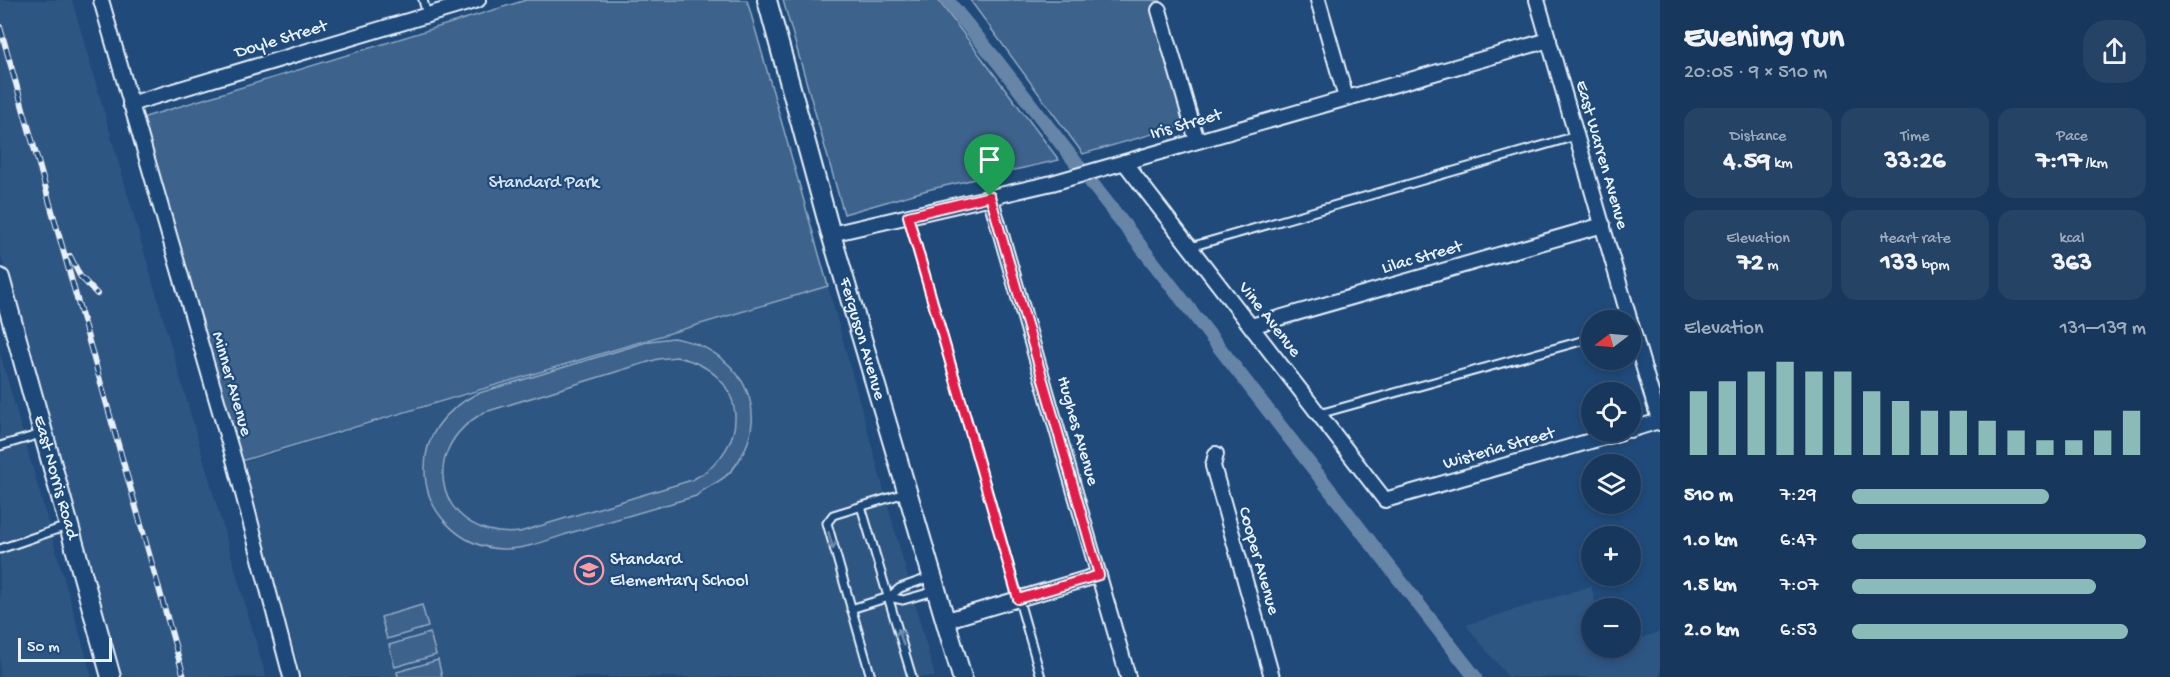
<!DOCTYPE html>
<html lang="en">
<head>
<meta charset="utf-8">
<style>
  :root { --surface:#17385c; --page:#244365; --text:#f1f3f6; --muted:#9eacbb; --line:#365272; --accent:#8bbbb9 }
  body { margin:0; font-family:"Gochi Hand",sans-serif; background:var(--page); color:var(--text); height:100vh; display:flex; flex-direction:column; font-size:22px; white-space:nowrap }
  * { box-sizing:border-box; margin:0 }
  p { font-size:20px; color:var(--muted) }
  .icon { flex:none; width:33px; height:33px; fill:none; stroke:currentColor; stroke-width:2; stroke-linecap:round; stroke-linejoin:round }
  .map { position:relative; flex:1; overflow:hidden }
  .sheet { display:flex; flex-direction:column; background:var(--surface); width:510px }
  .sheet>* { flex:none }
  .needle { width:39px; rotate:254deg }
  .buttons { position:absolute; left:1581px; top:310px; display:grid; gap:12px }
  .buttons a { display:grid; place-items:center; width:60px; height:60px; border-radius:50%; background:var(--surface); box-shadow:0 3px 9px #0003,0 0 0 2px var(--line); font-size:30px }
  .scale { position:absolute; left:18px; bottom:15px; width:94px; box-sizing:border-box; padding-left:6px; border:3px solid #e8f1f8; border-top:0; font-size:16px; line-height:21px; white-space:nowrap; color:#e8f1f8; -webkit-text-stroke:4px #1f4a7a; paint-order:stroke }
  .pin { position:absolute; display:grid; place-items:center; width:51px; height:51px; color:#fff; margin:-62px -26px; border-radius:50% 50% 50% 0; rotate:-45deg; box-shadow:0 0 6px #0007 }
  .pin .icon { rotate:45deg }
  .round { display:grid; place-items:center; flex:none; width:63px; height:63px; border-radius:24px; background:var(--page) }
  .head { display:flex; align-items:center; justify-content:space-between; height:102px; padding:0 24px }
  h1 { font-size:33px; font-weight:700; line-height:45px }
  .stats { display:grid; grid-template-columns:repeat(3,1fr); gap:9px; height:102px; padding:6px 24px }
  .stats div { display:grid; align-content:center; border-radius:15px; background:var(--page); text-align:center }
  .stats b { font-size:26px; font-weight:700 }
  .stats small { font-size:16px; font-weight:400 }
  .stats p { font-size:16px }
  .chart { height:168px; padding:12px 24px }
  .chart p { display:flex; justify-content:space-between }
  .chart svg { width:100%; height:108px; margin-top:6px; stroke:var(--accent); stroke-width:6 }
  ul { padding:0 24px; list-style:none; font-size:20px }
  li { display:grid; grid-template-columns:96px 72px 1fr; align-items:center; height:45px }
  li i { height:15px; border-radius:8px; background:var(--accent) }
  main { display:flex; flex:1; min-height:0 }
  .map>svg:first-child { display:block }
  .built { fill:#2e5683 }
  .green { fill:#3c628c; stroke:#92aac2; stroke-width:1.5; fill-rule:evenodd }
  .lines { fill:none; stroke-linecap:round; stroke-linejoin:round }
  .canal { stroke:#6685a7; stroke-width:14 }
  .service-casing { stroke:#e8f1f8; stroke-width:11 }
  .minor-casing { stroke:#e8f1f8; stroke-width:18 }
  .tertiary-casing { stroke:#e8f1f8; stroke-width:22 }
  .service { stroke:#1f4a7a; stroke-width:7 }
  .minor { stroke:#1f4a7a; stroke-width:14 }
  .tertiary { stroke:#1f4a7a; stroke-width:18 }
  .rail-casing { stroke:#e8f1f8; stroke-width:6 }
  .rail { stroke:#1f4a7a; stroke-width:4; stroke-dasharray:11; stroke-linecap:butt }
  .oneway { stroke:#6f8dac }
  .route-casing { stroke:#fff; stroke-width:12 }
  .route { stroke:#e11d48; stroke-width:8 }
  .labels { text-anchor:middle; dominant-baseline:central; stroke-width:4.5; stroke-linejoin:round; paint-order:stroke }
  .street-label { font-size:18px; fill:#e8f1f8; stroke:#1f4a7a }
  .park-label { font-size:18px; fill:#d7e3ed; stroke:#1f4a7a }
  .poi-label { font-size:18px; fill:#e8f1f8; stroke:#1f4a7a; text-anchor:start }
</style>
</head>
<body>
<main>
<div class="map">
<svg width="1660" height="677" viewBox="0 0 1660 677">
  <rect width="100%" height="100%" fill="#1f4a7a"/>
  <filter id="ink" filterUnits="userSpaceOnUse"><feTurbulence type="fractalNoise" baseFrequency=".0167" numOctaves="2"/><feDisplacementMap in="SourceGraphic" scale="12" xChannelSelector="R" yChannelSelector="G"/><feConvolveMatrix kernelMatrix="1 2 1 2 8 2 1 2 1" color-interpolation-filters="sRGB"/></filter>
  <g filter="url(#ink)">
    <path class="built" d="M0,0H72L266,677H123L0,252Z
      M828,286L935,677H302L241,463Z
      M0,353L92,677H0Z
      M1591,586L1597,609H1592V648H1630L1631,641L1660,632V677H1508L1466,625Z"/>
    <path class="green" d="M526,0H747L828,286L241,461L132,121Z
      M783,0H938L1059,160L931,189L844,214Z
      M970,0H1160L1194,122L1083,154Z
      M673,338C735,347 775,406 738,462C725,483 708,484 696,496C655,508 614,520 573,532C550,539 526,550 502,549C459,547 424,511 425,468C425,433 446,410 476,394L650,341ZM676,357C747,370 756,447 692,480L520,532C439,541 413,450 485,412L658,359Z
      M422,605L428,627L387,639L381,617Z
      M430,633L436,655L395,667L389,645Z
      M438,660L442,677H398L397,672Z"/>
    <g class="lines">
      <path class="canal" d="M947,0L997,61L1475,677"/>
      <g class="service-casing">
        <path id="service" d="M423,0L427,15
          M908,216L1041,677
          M1190,247L1576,136
          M1319,414L1592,338
          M0,446L41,434
          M861,506L912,677
          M0,549L67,526
          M889,597L903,600L935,591
          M851,609L889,597L900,588L931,577
          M871,677L827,523L833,515L905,493"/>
      </g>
      <g class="minor-casing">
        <path id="minor" d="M101,0L235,463L291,677
          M1318,0L1346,98
          M1537,0L1630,321
          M1159,10L1197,141
          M130,104L478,0
          M1124,162L1385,500L1622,432
          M990,196L1128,677
          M831,234L1052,183L1549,40
          M1630,321L1660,423
          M1251,326L1603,225
          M1630,430L1659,421
          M1216,454L1213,466L1272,677
          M944,621L1099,575"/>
      </g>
      <g class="tertiary-casing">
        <g id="tertiary">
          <path id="s1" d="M767,0L831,234L962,677"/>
          <path id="s2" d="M0,278L111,677"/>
        </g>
      </g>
      <use href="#service" class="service"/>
      <use href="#minor" class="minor"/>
      <use href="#tertiary" class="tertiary"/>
      <g class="rail-casing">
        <path id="rail" d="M0,27L184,677
          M70,256L80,276L97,294"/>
      </g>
      <use href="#rail" class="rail"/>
    </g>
    <defs><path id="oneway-shaft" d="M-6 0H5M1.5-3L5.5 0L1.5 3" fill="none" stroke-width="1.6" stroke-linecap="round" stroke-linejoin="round" transform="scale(1.5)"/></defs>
    <g class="oneway">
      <use href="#oneway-shaft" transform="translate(831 541) rotate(74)"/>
      <use href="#oneway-shaft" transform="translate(901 637) rotate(-107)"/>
    </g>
  </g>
  <g class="lines" filter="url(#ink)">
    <g class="route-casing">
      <path id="route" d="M990,196L1099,575L1018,599L908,216Z"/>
    </g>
    <use href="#route" class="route"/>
  </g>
  <defs>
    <g id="school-ring" transform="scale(1.5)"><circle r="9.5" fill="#1f4a7a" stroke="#ff9aa2" stroke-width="1.5"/><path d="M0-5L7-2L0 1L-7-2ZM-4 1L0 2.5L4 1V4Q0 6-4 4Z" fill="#ff9aa2"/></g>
  </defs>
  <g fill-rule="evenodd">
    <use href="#school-ring" x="589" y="570"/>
  </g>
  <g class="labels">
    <g class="street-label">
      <text transform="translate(281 40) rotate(-17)">Doyle Street</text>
      <text transform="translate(1186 125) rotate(-16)">Iris Street</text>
      <text transform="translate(1601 155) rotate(74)">East Warren Avenue</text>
      <text transform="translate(1422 258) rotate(-16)">Lilac Street</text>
      <text transform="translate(1269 320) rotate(52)">Vine Avenue</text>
      <text stroke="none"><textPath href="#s1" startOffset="352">Ferguson Avenue</textPath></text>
      <text transform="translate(231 384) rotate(74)">Minner Avenue</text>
      <text transform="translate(1077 431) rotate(74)">Hughes Avenue</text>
      <text transform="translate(1499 449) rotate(-16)">Wisteria Street</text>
      <text stroke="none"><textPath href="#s2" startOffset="207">East Norris Road</textPath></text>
      <text transform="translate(1258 561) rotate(74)">Cooper Avenue</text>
    </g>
    <g class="park-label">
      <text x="544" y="183">Standard Park</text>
    </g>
    <g class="poi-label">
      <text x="610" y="560">Standard<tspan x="610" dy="21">Elementary School</tspan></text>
    </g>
  </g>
</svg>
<div class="buttons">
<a><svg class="needle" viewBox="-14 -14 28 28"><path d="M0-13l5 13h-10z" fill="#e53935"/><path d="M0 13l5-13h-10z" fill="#9eacbb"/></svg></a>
<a><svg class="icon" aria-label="locate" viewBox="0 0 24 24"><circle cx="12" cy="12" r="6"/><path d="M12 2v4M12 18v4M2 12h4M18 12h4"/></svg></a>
<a><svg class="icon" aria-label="layers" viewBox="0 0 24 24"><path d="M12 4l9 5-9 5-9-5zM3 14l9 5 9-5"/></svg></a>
<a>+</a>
<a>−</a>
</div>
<div class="scale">50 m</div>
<div class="pin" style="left:990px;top:196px;background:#1e9e55"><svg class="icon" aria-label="arrive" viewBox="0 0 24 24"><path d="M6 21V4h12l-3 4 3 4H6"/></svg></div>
</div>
<section class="sheet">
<div class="head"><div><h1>Evening run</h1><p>20:05 · 9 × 510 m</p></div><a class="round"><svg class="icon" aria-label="share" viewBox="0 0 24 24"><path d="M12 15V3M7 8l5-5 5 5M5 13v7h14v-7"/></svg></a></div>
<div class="stats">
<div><p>Distance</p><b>4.59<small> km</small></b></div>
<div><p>Time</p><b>33:26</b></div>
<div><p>Pace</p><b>7:17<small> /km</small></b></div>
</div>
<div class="stats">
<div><p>Elevation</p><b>72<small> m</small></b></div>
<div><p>Heart rate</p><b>133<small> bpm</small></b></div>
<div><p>kcal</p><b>363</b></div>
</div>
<div class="chart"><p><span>Elevation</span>131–139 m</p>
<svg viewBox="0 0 160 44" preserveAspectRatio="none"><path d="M5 44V18M15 44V14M25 44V10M35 44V6M45 44V10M55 44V10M65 44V18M75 44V22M85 44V26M95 44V26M105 44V30M115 44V34M125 44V38M135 44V38M145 44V34M155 44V26"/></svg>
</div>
<ul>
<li><b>510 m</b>7:29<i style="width:67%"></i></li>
<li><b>1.0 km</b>6:47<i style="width:100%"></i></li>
<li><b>1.5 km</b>7:07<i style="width:83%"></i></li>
<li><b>2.0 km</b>6:53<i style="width:94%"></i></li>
</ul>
</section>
</main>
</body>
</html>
